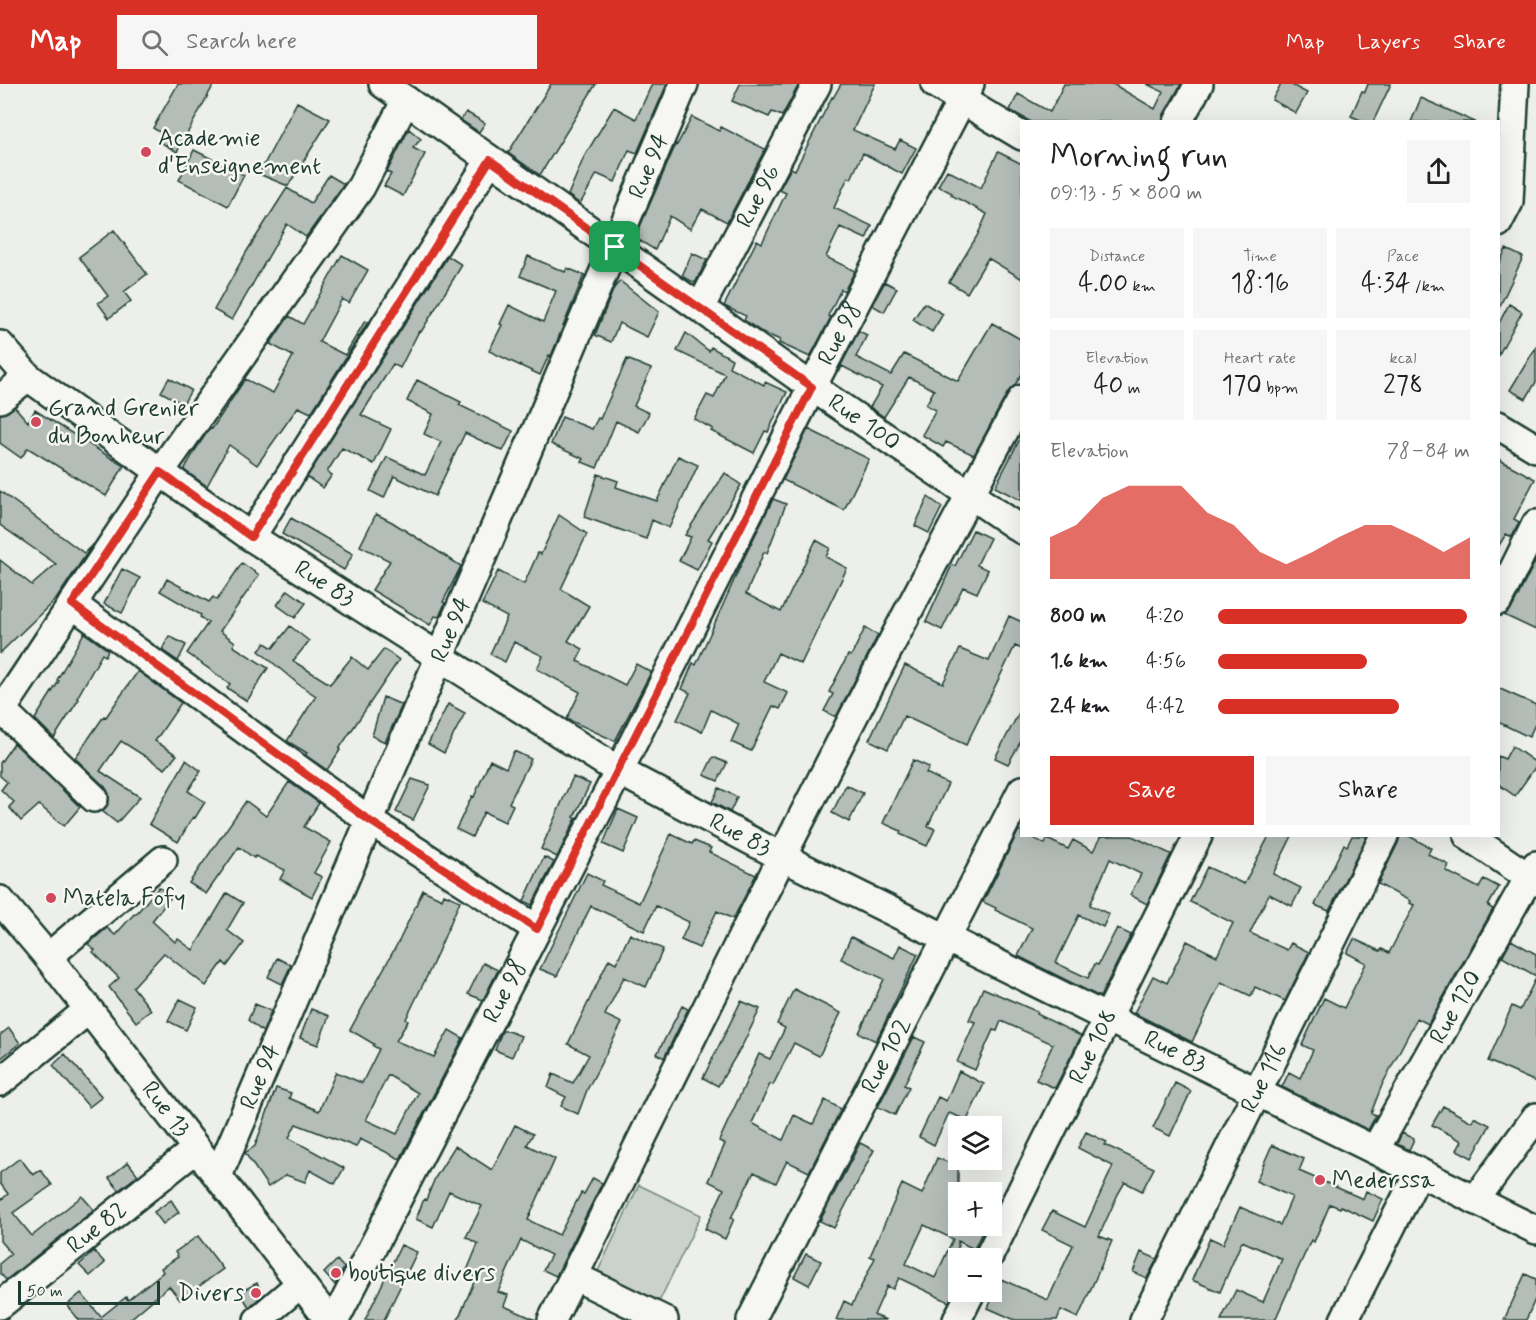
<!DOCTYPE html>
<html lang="en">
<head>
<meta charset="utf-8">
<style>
  :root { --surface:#fff; --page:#f6f6f6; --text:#202124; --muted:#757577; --accent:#d93025 }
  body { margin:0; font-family:Mynerve,sans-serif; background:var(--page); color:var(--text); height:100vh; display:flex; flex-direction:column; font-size:22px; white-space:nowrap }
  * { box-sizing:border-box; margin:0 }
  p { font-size:20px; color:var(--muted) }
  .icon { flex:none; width:33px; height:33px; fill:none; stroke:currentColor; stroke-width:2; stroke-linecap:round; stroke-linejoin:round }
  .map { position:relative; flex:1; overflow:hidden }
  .side { position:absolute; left:1020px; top:36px; width:480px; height:717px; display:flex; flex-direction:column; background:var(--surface); border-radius:0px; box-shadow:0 6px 24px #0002 }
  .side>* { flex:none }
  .buttons { position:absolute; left:948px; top:1032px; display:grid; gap:12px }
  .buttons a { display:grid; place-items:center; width:54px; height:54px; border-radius:0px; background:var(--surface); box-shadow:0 6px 24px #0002; font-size:30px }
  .scale { position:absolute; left:18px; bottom:15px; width:142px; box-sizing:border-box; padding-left:6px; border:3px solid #1f3d34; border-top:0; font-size:16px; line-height:21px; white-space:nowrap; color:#1f3d34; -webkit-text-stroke:4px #f6f6f2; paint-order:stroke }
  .pin { position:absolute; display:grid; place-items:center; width:51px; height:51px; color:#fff; margin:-26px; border-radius:12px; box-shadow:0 3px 9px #0006 }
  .round { display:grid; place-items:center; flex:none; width:63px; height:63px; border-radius:0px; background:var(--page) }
  .overview { display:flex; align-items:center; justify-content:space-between; height:102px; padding:0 30px }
  h1 { font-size:33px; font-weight:600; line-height:45px }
  .metrics { display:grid; grid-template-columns:repeat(3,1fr); gap:9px; height:102px; padding:6px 30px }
  .metrics div { display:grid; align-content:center; border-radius:0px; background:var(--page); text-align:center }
  .metrics b { font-size:26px; font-weight:600 }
  .metrics small { font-size:16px; font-weight:400 }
  .metrics p { font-size:16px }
  .chart { height:168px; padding:12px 30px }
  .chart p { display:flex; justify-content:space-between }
  .chart svg { width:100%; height:108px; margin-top:6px; fill:var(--accent); opacity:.7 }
  .action { display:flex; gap:12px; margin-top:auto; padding:12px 30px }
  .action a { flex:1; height:69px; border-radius:0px; background:var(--accent); color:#fff; font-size:24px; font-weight:600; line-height:69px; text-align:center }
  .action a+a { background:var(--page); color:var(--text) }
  ul { padding:0 30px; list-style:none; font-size:20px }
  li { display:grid; grid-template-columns:96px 72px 1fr; align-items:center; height:45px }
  li i { height:15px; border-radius:8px; background:var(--accent) }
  header { display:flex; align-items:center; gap:36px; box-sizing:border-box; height:84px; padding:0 30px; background:var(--accent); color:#fff }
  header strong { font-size:28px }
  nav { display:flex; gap:33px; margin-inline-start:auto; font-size:21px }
  .search { width:420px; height:54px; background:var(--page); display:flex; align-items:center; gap:15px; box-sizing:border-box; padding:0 21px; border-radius:0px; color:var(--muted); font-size:22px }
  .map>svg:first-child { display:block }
  .green { fill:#cbd2cc; stroke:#758880; stroke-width:1.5 }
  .building { fill:#b4bdb8; stroke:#1f3d34; stroke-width:1.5; fill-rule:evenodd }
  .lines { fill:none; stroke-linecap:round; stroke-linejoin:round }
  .minor-casing { stroke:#1f3d34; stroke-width:32 }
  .minor { stroke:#f6f6f2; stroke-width:27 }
  .route-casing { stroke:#fff; stroke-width:12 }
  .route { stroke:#d93025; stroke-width:8 }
  .poi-dot { fill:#d1495b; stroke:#f6f6f2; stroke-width:2 }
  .labels { text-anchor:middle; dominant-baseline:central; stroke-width:5; stroke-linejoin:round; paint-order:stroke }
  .poi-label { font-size:24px; fill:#1f3d34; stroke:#f6f6f2; text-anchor:start }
  .street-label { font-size:24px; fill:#1f3d34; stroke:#f6f6f2 }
</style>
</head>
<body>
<header>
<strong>Map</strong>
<div class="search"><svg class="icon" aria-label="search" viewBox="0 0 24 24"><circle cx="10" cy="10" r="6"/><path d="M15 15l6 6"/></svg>Search here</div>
<nav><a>Map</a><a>Layers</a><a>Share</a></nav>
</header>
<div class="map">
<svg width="1536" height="1236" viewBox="0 0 1536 1236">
  <rect width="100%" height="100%" fill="#edefea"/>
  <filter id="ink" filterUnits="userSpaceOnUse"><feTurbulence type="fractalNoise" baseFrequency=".0167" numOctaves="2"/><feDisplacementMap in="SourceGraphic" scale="12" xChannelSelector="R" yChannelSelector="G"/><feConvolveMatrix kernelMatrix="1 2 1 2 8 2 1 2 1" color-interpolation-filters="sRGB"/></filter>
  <g filter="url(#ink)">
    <path class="green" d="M639,1101L701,1131L659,1218L598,1187Z"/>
    <path class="building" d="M178,0H214L177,68L160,58L164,51L153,44Z
      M551,0H596L540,91L508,69Z
      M652,0H667L637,69L629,66L615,98L597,90L580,120L568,111L584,73L614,23L636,35Z
      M740,0H799L782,32L772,28L769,33L732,17Z
      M841,0H875L853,46L895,65L900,56L916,64L902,90L863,69L851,95L848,93L834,124L872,142L866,155L840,143L826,173L855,187L844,207L841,205L828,232L831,233L810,273L779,259L780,256L760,247L744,236L746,232L724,222L757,156L762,159L786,109L779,106L791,84L795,86L832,13L833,14Z
      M1064,0H1113L1155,25L1163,8L1147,0H1181L1164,30L1162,38H1031L1010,26L1018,10L1050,28Z
      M1281,0H1290L1307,9L1296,29L1272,16Z
      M1368,0H1391L1373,38H1365L1351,32L1362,7L1365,8Z
      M1421,14L1475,38H1411Z
      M297,18L330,35L288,102L259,90Z
      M466,28L485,39L479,48L461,36Z
      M692,33L719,47L721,43L765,65L727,138L702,125L690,145L670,132L655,166L635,154L676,60L677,61Z
      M409,45L421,55L413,64L425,70L403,112L384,102L391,90L387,88Z
      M194,66L244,91L228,122L179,96Z
      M998,68L1022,80V195L988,174L967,209L949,198L977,152L987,130L951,111L952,109L938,102L947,86L981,104Z
      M329,91L344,100L306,153L287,140L232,236L214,226L247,167L287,104L311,119Z
      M114,146L147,190L124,208L131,217L109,234L98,219L108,212L79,173Z
      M1506,165L1523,173L1498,226V182Z
      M692,169L707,176L695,199L682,192Z
      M342,171L368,186L349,219L342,215L319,258L345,271L365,237L368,238L311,329L298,323L257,381L229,361L207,402L184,386L196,365L210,344L212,345L245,295L273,309L293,272L270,260L289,232L303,240Z
      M448,172L462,181L421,248L419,247L400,284L393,280L361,331L391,345L374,380L342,364L327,388L332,391L323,404L307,393Z
      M528,172L565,188L567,184L584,191L551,272L549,271L540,291L489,267L502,241L500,240L509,221L543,238L556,207L520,192Z
      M620,197L659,228L647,253L619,239L611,258L595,251L614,204Z
      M885,198L897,204L884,228L872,221Z
      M924,219L943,230L932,248L913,236Z
      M1509,220L1522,228L1498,272V241Z
      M992,239L1022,256V290L1015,301L1008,308L974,371L946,358L943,363L922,351L936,326L926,321L934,306L909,293L884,333L870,323L882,303L842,282L840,287H838L859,247L867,251L856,273L891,291L904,270L958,297Z
      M686,249L709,267L711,263L732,275L729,283L764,301L765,298L787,308L768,348L765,347L754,369L711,347L713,345L694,335L707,311L714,314L725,290L677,267Z
      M1536,263V298L1526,315L1510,306Z
      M627,275L651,285L634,322L649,329L639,348L616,337L597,384L582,378L584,375L551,360L562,333L592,345L598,334L600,335Z
      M169,294L191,306L183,320L161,308Z
      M417,296L461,318L459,321L513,347L503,367L465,349L435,412L394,392L384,414L370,407L387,373L425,391L441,358L424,350L433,330L407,317Z
      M15,323L28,338L35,326L124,382L106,412L28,364L21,374L0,359V330Z
      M808,345L869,375L844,426L783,396Z
      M1022,351V417L995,403Z
      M678,372L698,381L669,444L652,436L646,455L584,433L598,390L618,397L616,403L657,417Z
      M1498,375L1535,395L1514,435L1519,438L1512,453L1506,450L1498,463Z
      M725,389L741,401L708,455L712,457L697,486L679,477L691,453L685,451Z
      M0,407L84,469L93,460L57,514L0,569V476L32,501L56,480L0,441Z
      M928,413L942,423L929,449L915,442Z
      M773,415L786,420L767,469L764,468L746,510L781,528L816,456L830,464L826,473L847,484L801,580L778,569L764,598L788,609L780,625L773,622L751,667L731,658L739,640L711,626L702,648L677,636L690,609L682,605L693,579L696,581L744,474Z
      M376,430L392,438L461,482L443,518L445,519L439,533L435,532L430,541L372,506L390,477L360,462Z
      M559,431L587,450L561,505L589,522L568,557L583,565L577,577L625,601L636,580L651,588L615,657L567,635L580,608L537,585L543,572L514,558L505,578L490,570L507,533L482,520L498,487L524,500L538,469L541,470Z
      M291,434L353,470L344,486L282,450Z
      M973,446L990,454L977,481L988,486L977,509L963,503L942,546L926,538L952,481L955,482Z
      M1536,476V546L1504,531L1512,524Z
      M242,479L259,491L220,547L235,558L233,562L268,584L247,617L227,604L230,600L187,569L208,539L200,533L201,531L160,507L167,495L209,518L213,513L217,516Z
      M122,485L140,494L122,529L104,520Z
      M288,506L306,519L295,534L277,521Z
      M1009,532L1022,538V565L1015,562L966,661L904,632L888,665L869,656L905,581L943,599L960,565L989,577Z
      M290,542L309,557L293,577L330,600L352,573L368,586L384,565L399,576L339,665L340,666L327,686L305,671L307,669L287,657L316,612L298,600L259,567L265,559L273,564Z
      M865,544L878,551L836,633L824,627L833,610L829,608L848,571L851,572Z
      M84,549L108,566L105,572L102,570L77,614L79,615L54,654L35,635L59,597L57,596Z
      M169,552L186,561L178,577L162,566Z
      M138,587L181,619L155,657L177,671L165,685L121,657L100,687L140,713L117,739L102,727L109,717V710L105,703L75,674L104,632L106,633Z
      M1498,604L1536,621V638L1529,653L1498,638Z
      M383,613L402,621L385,658L372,652Z
      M448,620L465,629L444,669L428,660Z
      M1022,623V655L1008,680L995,674Z
      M14,659L80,723L64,742L39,721L21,737L9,723L14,718L1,706L7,698L0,692V679Z
      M1512,662L1536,679V682L1515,712L1498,700V672L1505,675Z
      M514,667L531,675L509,719L513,721L505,738L484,728L472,753L456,745L472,712L474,713L490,676L506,684Z
      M713,673L727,679L718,697L704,691Z
      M186,676L201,687L188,707L205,718L195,734L193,733L178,758L149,740Z
      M913,676L929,683L926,689L948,700L928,742L935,745L927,762L900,750L901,747L883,739Z
      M573,693L590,700L574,733L576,734L557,773L541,765Z
      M412,695L430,701L413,736L396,728Z
      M289,698L319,719L304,743L331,758L314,789L322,793L312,813L280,795L285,786L255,772L254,774L239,763L206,810L189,799L246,717L266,732Z
      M846,701L863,709L849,738L832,729Z
      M719,704L737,713L730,728L712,718Z
      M618,725L638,734L623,769L603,760Z
      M1019,746L1022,748V752H1029L1045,760L1047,755L1068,765L1073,756L1093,767L1101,752H1132L1171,770L1147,820L1130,811L1141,790L1110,775L1090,821L1109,830L1103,843L1079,831L1056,879L1088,894L1095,880L1098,881L1117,844L1131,851L1100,913L1018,872L1032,844L995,826L996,824L983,818Z
      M671,750L692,760L694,757L711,764L709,768L756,791L733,835L717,827L699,864L681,856L689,838L656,822L644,847L591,822L557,892L540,885L587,789L603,797L601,801L639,819Z
      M1269,752H1292L1273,790L1301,804L1292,822L1269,810L1250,849L1287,866L1291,859L1309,868L1285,917L1255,903L1251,912L1221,898L1192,958L1134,929L1153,892L1167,899L1187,857L1217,872L1233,839L1190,818L1207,783L1244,800Z
      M1352,752H1367L1329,827L1315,821L1344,760L1347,762Z
      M1400,752H1409L1431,764L1428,770L1449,781L1446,787L1479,804L1484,795L1499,803L1488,822L1493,825L1428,940L1417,934L1382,1001L1371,1029L1376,1031L1368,1046L1282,1003L1289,988L1300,994L1313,966L1302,961L1324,914L1344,924L1366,879L1347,869L1354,855L1380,867L1382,865L1389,869L1414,821L1409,819L1410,817L1378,800L1398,759Z
      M544,773L554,778L532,821L524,817Z
      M159,803L171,813L152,837L175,858L178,855L193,866L227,809L243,819L227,846L244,859L227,882L223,878L206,902L164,869L133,903L151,926L136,938L109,903L119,894L93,868L95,866L88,860L107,844L115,851L135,829L136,830Z
      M423,806L442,815L444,810L460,817L430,886L406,935L408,937L396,957L434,973L449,946L463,954L400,1075L360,1055L356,1063L296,1040L289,1054L344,1084L335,1100L310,1086L305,1098L286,1091L268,1103L245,1069L255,1062L276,1004L291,1009L289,1014L319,1027L336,988L362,999L379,965L373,962L374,960L350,946L400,855ZM388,991L418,1009L397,1050L366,1036Z
      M630,850L663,865L646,903L624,893L605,931L622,939L587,1006L578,1030L561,1022L566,1013L548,1004L553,990L573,999L589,971L568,960L609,875L616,879Z
      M851,853L894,874L900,861L918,870L876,957L859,949L884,895L841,875Z
      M1511,856L1536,870V892L1502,873Z
      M277,874L291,881L282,900L268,893Z
      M483,879L498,886L483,916L468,910Z
      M1536,894V998L1488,977L1512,922L1520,926Z
      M983,904L1038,928L1037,930L1081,952L1055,1004L1036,996L1053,960L1001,937L997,947L993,946L975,986L957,978L975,938L969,936Z
      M794,905L841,929L819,972L794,959L773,1001L770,1000L752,1039L783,1056L794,1031L813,1040L825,1016L841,1025L809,1088L787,1077L776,1099L754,1088L731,1134L734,1135L725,1155L705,1145L724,1105L708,1097L725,1060L719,1057L759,970L770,975L785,944L777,940Z
      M180,915L197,923L186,946L168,937Z
      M741,917L760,925L743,960L718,1002L703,994Z
      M255,920L271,927L263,948L248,936Z
      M682,922L688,925L664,974L657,970Z
      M311,925L329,932L318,961L300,954Z
      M9,944L20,959L0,975V951Z
      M502,947H508L521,952L512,973L495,966Z
      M914,953L925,958L904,1001L909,1003L895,1031L878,1023Z
      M65,970L102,1013L89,1023L53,981Z
      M959,987L984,1000L967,1036L949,1029L934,1061L919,1053L938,1013L946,1017Z
      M1175,999L1191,1007L1170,1052L1153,1044Z
      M1443,1022L1472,1038L1474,1033L1490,1041L1472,1074L1457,1066L1462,1057L1432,1041Z
      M515,1041L533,1050L527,1061L555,1075L528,1136L559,1151L581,1109L584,1110L593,1094L602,1099L556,1192L543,1186L551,1171L521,1156L498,1208L508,1211L504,1222L536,1236H458L476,1193L466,1189L478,1160L466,1153L482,1122L449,1107L433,1143L416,1135L424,1115L426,1116L435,1094L455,1062L492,1086Z
      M1086,1048L1107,1058L1105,1061L1154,1084L1142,1107L1125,1098L1118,1110L1099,1152L1112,1157L1078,1234L1061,1226L1057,1236H1015L988,1224L1001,1195L1048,1216L1073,1161L1042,1146L1052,1127L1085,1143L1113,1082L1078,1064Z
      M1402,1049L1414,1055L1409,1066L1397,1060Z
      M860,1059L874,1066L834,1144L820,1137Z
      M1272,1061L1304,1075L1299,1087L1363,1115L1366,1107L1383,1115L1373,1137L1341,1122L1340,1124L1330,1120L1314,1158L1311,1156L1275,1236H1221L1236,1206L1263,1218L1282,1175L1242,1157L1220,1208L1192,1196L1210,1154L1223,1160L1240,1123L1280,1141L1292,1113L1256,1097Z
      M20,1074L33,1091L41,1086L52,1101L13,1129L32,1152L82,1112L94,1126L6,1196L0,1189V1179L11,1170L0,1157V1114L1,1116L8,1110L0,1099V1089Z
      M937,1074L958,1082V1127L951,1142H985L974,1165L958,1157V1199L949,1218L899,1194L893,1205L887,1202L874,1231L886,1236H836L844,1217L852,1221L875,1174L870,1172L902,1100L922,1110ZM924,1141L953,1155L935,1194L906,1180Z
      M128,1078L138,1091L119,1106L109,1094Z
      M171,1116L179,1128L163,1140L154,1128Z
      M198,1152L223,1185L180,1216L169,1202L129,1236H79L67,1221L81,1209L101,1233L126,1213L128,1216L163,1188L161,1184L178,1173L175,1168Z
      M401,1161L417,1168L384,1236H365Z
      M94,1167L105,1179L90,1192L79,1181Z
      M1141,1168L1157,1175L1147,1194L1133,1188Z
      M806,1170L821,1177L809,1201L794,1193Z
      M337,1176L344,1184L335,1201L324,1189Z
      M1525,1190L1536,1195V1213L1526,1236H1504Z
      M257,1199L263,1211L249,1223L240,1208Z"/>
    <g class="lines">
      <g class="minor-casing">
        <g id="minor">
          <path id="s1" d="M383,0L812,303L1022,446"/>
          <path d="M935,0L1022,52"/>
          <path d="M1178,38L1199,0"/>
          <path d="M1498,139L1509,118L1515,0"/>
          <path id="s2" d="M700,224L817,0"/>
          <path id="s3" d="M0,261L28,293L251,453L619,687L782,773L1536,1146"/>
          <path d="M0,315L28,293"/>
          <path d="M1498,341L1536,364"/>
          <path d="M251,453L490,76"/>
          <path d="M1498,517L1536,440"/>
          <path d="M72,520L370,737L537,845"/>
          <path d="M2,626L94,714"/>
          <path d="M0,629L160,388L361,103L406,16"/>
          <path d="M1468,752L1536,798"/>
          <path id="s4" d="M0,816L48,873L329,1236"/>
          <path d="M48,873L163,776"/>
          <path d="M0,998L88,926"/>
          <path id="s5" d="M1375,1066L1536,781"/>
          <path id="s6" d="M218,1092L684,0"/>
          <path d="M1475,1116L1536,1033"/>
          <path id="s7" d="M988,1174L1198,752"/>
          <path d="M574,1192L664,1236"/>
          <path id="s8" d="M0,1221L196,1065"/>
          <path d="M258,1236L300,1200"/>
          <path id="s9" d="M335,1236L619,687L812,303L970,0"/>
          <path d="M552,1236C705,927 856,617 1022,315"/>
          <path id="s10" d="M751,1236L1022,706"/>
          <path d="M957,1236L971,1208"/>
          <path id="s11" d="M1144,1236L1384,752"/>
          <path d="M1344,1236L1419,1088"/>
        </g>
      </g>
      <use href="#minor" class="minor"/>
    </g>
  </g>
  <g class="lines" filter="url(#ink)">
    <g class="route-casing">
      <path id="route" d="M490,76L812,303L537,845L370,737L72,520L160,388L251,453Z"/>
    </g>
    <use href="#route" class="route"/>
  </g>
  <g class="poi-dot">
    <circle cx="146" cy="68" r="6"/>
    <circle cx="36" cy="338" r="6"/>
    <circle cx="51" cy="814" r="6"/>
    <circle cx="1320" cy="1096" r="6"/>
    <circle cx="336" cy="1189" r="6"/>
    <circle cx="256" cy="1209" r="6"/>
  </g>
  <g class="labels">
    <g class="poi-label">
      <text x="158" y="54">Academie<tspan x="158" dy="28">d'Enseignement</tspan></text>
      <text x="48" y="324">Grand Grenier<tspan x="48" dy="28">du Bonheur</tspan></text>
      <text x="63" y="814">Matela Fofy</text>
      <text x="1332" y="1096">Mederssa</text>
      <text x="348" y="1189">boutique divers</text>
      <text x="244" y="1209" text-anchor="end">Divers</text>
    </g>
    <g class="street-label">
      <text stroke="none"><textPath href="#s6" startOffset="1098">Rue 94</textPath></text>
      <text stroke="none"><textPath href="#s2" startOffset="126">Rue 96</textPath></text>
      <text stroke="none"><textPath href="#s9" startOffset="1108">Rue 98</textPath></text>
      <text stroke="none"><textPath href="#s1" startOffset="588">Rue 100</textPath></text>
      <text stroke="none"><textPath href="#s3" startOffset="404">Rue 83</textPath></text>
      <text stroke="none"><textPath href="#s6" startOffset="594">Rue 94</textPath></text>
      <text stroke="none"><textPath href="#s3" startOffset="890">Rue 83</textPath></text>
      <text stroke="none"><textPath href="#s9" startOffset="370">Rue 98</textPath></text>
      <text stroke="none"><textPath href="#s5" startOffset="164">Rue 120</textPath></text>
      <text stroke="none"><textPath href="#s7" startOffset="236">Rue 108</textPath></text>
      <text stroke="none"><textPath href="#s3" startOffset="1376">Rue 83</textPath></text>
      <text stroke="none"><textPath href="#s10" startOffset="297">Rue 102</textPath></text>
      <text stroke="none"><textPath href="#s6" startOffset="108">Rue 94</textPath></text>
      <text stroke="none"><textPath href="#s11" startOffset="270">Rue 116</textPath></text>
      <text stroke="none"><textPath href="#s4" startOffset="267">Rue 13</textPath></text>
      <text stroke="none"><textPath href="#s8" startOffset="124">Rue 82</textPath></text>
    </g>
  </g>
</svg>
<div class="buttons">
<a><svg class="icon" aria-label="layers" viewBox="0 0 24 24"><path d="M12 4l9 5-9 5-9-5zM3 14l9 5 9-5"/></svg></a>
<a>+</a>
<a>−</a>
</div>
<div class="scale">50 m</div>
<div class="pin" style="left:615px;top:163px;background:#1e9e55"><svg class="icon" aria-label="arrive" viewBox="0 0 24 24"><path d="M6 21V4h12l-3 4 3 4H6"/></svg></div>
<section class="side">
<div class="overview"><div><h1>Morning run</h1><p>09:13 · 5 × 800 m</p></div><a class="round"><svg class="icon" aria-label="share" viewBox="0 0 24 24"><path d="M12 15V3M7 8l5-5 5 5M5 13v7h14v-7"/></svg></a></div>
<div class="metrics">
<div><p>Distance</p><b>4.00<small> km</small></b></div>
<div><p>Time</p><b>18:16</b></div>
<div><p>Pace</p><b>4:34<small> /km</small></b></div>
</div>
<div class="metrics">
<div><p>Elevation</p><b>40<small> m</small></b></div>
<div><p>Heart rate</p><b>170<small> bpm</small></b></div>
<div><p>kcal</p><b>278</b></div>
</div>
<div class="chart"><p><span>Elevation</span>78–84 m</p>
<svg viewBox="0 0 160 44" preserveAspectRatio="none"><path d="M0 44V27L10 22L20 11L30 6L40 6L50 6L60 17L70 22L80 33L90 38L100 33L110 27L120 22L130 22L140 27L150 33L160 27V44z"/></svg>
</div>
<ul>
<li><b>800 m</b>4:20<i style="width:99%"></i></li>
<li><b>1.6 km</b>4:56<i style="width:59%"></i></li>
<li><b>2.4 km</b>4:42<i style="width:72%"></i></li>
</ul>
<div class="action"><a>Save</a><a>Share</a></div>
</section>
</div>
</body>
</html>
